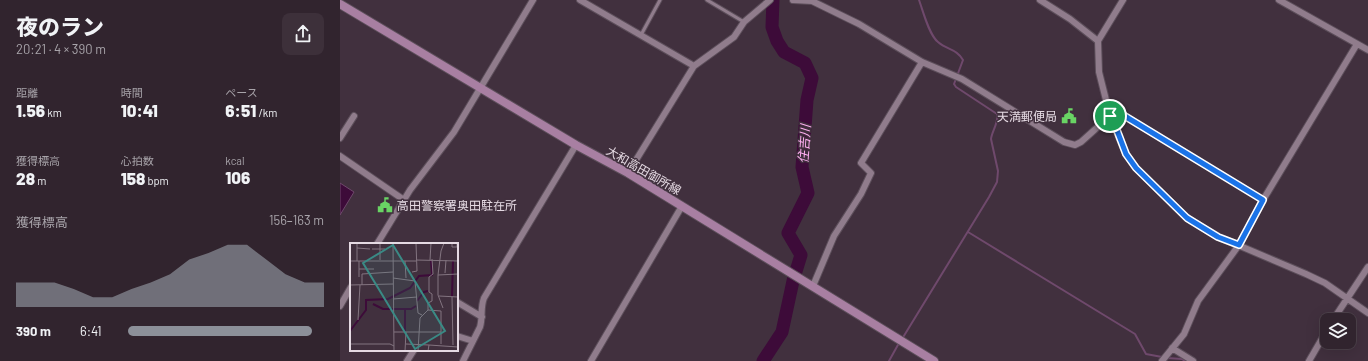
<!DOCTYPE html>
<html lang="ja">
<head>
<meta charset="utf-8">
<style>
  :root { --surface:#31242e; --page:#3d303a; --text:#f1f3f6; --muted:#a8a4aa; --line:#4c414a; --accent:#8c9099 }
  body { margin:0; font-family:Barlow,"Noto Sans JP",sans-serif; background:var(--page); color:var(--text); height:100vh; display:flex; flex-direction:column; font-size:15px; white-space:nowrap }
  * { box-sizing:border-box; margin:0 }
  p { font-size:13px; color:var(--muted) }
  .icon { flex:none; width:22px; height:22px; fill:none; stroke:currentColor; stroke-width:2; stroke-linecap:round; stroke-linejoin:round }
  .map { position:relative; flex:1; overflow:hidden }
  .details { display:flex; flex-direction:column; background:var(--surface); width:340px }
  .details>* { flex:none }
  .fabs { position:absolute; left:980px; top:313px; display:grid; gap:8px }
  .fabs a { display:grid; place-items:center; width:36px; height:36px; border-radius:8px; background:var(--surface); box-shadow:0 4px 16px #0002,0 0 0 1px var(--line); font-size:20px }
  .pin { position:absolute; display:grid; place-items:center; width:34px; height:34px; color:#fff; margin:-17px; border:2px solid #fff; border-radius:50%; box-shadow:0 1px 4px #0007 }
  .round { display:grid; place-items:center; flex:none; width:42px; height:42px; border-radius:8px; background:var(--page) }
  .headline { display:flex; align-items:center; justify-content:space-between; height:68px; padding:0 16px }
  h1 { font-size:22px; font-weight:800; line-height:30px }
  .metrics { display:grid; grid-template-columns:repeat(3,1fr); gap:6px; height:68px; padding:4px 16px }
  .metrics div { display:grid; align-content:center }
  .metrics b { font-size:17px; font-weight:800 }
  .metrics small { font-size:11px; font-weight:400 }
  .metrics p { font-size:11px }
  .chart { height:112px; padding:8px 16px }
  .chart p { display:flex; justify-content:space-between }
  .chart svg { width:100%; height:72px; margin-top:4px; fill:var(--accent); opacity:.7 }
  ul { padding:0 16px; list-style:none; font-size:13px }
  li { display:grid; grid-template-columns:64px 48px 1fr; align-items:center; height:30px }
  li i { height:10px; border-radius:5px; background:var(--accent) }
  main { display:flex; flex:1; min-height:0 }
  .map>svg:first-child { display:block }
  .water { fill:#3d0b39; stroke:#6f496c }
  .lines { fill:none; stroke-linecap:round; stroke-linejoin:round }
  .stream { stroke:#6f496c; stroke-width:2 }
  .river { stroke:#3d0b39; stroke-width:13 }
  .lane-casing { stroke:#5c4e5a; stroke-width:5 }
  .street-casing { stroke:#5c4e5a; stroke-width:8 }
  .secondary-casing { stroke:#5c4e5a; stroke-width:10 }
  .path { stroke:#7b6c78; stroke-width:1.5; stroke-dasharray:3 3; stroke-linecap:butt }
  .lane { stroke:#907c8c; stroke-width:3 }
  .street { stroke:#907c8c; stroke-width:6 }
  .secondary { stroke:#a87fa2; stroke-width:8 }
  .route-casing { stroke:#fff; stroke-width:8 }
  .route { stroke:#1a73e8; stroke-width:5 }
  .labels { text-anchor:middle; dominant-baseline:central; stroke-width:3; stroke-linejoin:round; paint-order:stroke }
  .poi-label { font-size:12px; fill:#e5dae3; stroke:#41303e; text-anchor:end }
  .street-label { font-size:12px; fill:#e5dae3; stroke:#41303e }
  .water-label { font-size:13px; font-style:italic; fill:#ffaff3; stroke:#41303e }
  .inset-river { fill:none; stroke:#3d0b39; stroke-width:2 }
  .inset-road { fill:none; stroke:#837480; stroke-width:1 }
  .view { fill:#3a8a85; fill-opacity:0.15; stroke:#3a8a85; stroke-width:2 }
  .inset-edge { fill:none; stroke:#e5dae3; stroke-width:2 }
</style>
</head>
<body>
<main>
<section class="details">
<div class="headline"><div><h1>夜のラン</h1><p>20:21 · 4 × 390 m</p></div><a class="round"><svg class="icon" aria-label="share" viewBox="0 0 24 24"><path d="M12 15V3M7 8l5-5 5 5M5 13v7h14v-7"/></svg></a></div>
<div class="metrics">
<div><p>距離</p><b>1.56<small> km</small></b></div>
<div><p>時間</p><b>10:41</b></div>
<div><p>ペース</p><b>6:51<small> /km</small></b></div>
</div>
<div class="metrics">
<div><p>獲得標高</p><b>28<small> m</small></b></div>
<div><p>心拍数</p><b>158<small> bpm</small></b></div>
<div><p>kcal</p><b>106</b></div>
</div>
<div class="chart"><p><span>獲得標高</span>156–163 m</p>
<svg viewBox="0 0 160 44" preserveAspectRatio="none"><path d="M0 44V29L10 29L20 29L30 33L40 38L50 38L60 33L70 29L80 24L90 15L100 11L110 6L120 6L130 15L140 24L150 29L160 29V44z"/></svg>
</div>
<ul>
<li><b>390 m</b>6:41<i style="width:94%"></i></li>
</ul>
</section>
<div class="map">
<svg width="1028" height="361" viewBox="0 0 1028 361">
  <rect width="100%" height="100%" fill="#41303e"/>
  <path class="water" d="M0,183L14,192L0,215Z"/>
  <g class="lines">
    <path class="stream" d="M628,232L795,334L806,354L822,357
      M562,339L649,197L657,182L658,171L651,139C652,131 659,122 657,114L616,87L614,84L623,60C617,49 607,50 598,42C589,35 583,11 579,0
      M827,358L842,359L845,361
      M549,361L559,343"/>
    <path class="river" d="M423,361L442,332L453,281L461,255L448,233L468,193L462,167L467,100L472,78L465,63L444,52L437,41L432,27L433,0"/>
    <g class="lane-casing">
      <path id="lane" d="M367,0L404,22
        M301,35L320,0"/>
    </g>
    <g class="street-casing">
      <path id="street" d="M240,0L354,66
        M453,0L472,1L519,24L582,62L622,79L724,142L735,145L741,142L770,116
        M700,0L730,19L758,41
        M783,0L758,41L759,72L770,116L786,154L796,168L847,218L860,226L879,237L966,274L985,283L1028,313
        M939,0L1028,50
        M0,138L14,116
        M0,156L64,200
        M288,173L354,66L394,37L404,22L430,0
        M37,244L70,190L114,132L193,0
        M473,286L494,236L521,194L531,173L521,163L582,62
        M117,302L142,317
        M0,306L11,287
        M993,320L1028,267
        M117,336L133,341
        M832,348L853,361
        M67,361L74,350
        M123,361L140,327C143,317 140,308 144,298L236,145
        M251,361L342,206
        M822,361L844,334L858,301L899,245L923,200L1017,44
        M969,361L987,330"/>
    </g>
    <g class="secondary-casing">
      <path id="secondary" d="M0,4L236,145L288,173L594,361"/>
    </g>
    <path class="path" d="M775,110L917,196"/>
    <use href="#lane" class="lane"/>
    <use href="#street" class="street"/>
    <use href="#secondary" class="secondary"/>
  </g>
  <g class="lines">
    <g class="route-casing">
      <path id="route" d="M767,104L783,115L923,200L899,245L878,237L847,218L796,168L786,154Z"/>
    </g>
    <use href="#route" class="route"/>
  </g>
  <defs>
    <g id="civic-bare" transform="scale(1.2)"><path d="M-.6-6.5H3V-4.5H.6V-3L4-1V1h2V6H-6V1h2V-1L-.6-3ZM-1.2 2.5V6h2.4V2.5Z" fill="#69d464" stroke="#41303e" stroke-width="2.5" paint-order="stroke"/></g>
  </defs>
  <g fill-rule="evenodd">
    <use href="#civic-bare" x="729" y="116"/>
    <use href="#civic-bare" x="45" y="205"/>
  </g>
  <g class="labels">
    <g class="poi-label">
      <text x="717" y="116">天満郵便局</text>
      <text x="57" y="205" text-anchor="start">高田警察署奥田駐在所</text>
    </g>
    <g class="street-label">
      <text transform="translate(304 170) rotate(30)">大和高田御所線</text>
    </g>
    <g class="water-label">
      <text transform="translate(464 144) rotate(-86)">住吉川</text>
    </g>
  </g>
  <g transform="translate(10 243)">
    <rect width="108" height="108" fill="#41303e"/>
    <path class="inset-river" d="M102,53L103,18M67,58L74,49L78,48M23,61L33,66H61L66,63M0,88L16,67V57L38,56L60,45L69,33L82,32L81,17M55,89V67"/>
    <path class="inset-road" d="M43,0L44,108M102,0V4H107V0M7,5L20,6M22,6H35M30,17V0M66,17L108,18M80,17L81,0M0,18H66M7,18V0M9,18V34M55,18L56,35M9,26H24M62,29L67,28L66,0M95,30L96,17M88,32L108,31M43,35L65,38L68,70L72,72M0,42L43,41M12,42V31L43,29M89,53L108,54M102,54L103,102M43,56L67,54M93,65L88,52V32L91,8L94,0M78,67V60L82,58V51L79,49V34L83,31L82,16M8,77L10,42M44,89H91M0,101H40L44,103M56,101L79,102M91,101V68M55,108L56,89M68,108L70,75L78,67L91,68M78,108L79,102L108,104"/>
    <path class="view" d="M43,2L95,88L65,106L13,20Z"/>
    <rect width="108" height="108" class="inset-edge"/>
  </g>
</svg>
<div class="fabs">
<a><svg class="icon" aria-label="layers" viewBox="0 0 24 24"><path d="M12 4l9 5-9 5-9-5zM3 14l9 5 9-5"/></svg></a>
</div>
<div class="pin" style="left:770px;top:116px;background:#1e9e55"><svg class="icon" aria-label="arrive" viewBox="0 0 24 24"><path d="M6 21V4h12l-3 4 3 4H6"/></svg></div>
</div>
</main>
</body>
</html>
